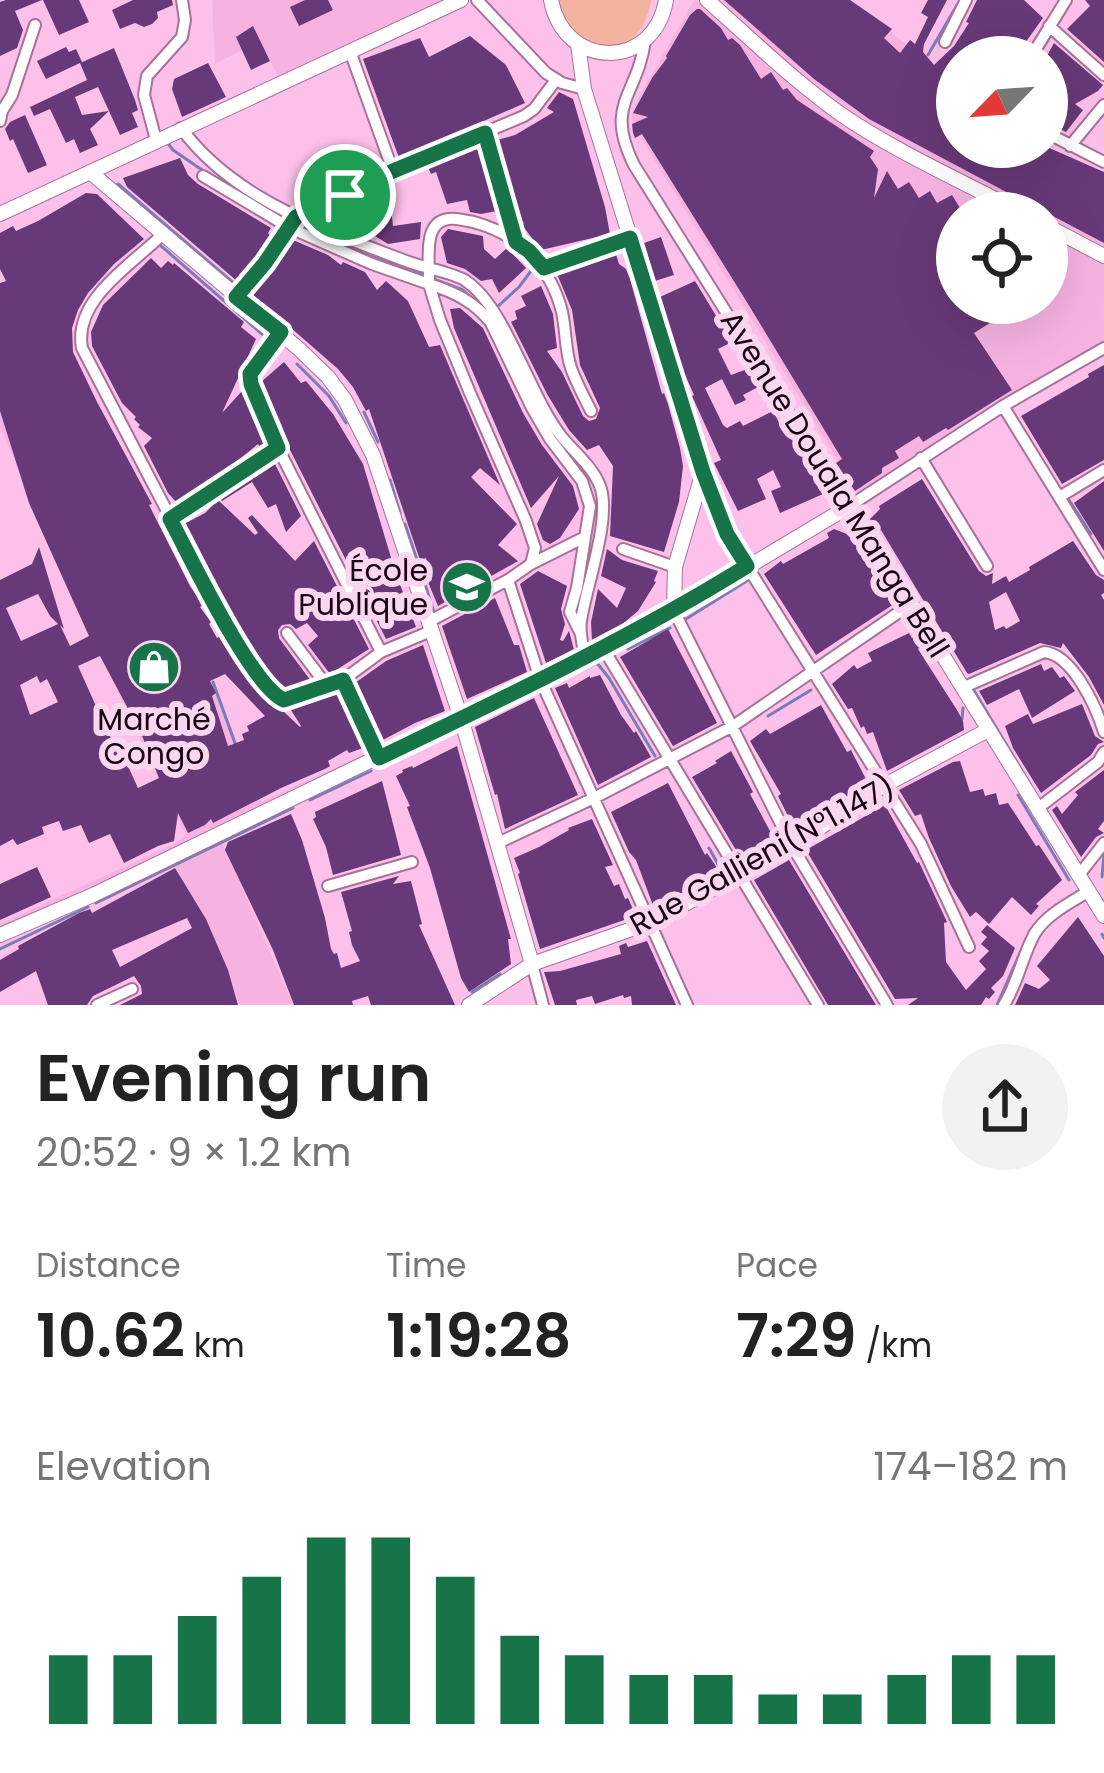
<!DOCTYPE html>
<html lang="en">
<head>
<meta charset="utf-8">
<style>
  :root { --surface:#fff; --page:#f2f2f2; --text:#222; --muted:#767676; --accent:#177348 }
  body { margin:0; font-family:Poppins,sans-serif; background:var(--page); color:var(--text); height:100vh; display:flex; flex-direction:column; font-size:45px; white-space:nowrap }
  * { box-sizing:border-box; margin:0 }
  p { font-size:39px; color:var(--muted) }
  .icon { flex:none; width:66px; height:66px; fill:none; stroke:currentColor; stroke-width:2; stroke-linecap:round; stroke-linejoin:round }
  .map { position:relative; height:1005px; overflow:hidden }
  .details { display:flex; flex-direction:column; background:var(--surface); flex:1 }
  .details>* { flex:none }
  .needle { width:78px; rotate:245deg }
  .fabs { position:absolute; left:936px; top:36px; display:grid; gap:24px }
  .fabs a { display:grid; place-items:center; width:132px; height:132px; border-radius:50%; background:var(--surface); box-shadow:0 12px 48px #0002; font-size:60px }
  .pin { position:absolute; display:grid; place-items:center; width:102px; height:102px; color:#fff; margin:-51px; border:6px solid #fff; border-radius:50%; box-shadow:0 3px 12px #0007 }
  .round { display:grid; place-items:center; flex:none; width:126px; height:126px; border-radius:63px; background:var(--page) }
  .headline { display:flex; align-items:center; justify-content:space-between; height:204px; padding:0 36px }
  h1 { font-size:66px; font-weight:600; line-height:90px }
  .figures { display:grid; grid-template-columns:repeat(3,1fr); gap:18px; height:204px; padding:12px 36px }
  .figures div { display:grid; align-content:center }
  .figures b { font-size:60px; font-weight:600 }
  .figures small { font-size:33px; font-weight:400 }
  .figures p { font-size:33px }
  .chart { height:336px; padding:24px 36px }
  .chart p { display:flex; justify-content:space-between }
  .chart svg { width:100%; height:216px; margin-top:12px; stroke:var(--accent); stroke-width:6 }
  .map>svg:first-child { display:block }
  .built { fill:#f6b3e2; fill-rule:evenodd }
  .green { fill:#f3b39f }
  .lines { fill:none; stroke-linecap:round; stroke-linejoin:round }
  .stream { stroke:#7a7cb8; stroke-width:3 }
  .building { fill:#683978; fill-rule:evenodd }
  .street-casing { stroke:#a97199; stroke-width:14 }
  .secondary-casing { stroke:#a97199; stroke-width:16 }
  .street { stroke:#fff; stroke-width:10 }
  .secondary { stroke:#fff; stroke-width:14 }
  .route-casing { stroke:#fff; stroke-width:24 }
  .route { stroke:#177348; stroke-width:15 }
  .labels { text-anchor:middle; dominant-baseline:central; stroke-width:12; stroke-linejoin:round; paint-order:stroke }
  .street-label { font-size:30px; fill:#170412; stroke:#fbd6f0 }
  .poi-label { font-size:30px; fill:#170412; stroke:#fbd6f0; text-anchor:end }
</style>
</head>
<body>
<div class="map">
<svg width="1104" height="1005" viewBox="0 0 1104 1005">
  <rect width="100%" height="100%" fill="#fdc0eb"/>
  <path class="built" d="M212,0H455L280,80L260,41L215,64Z
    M694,0H848L929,61L957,147L1104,203V351L861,498L633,125L632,114L637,101ZM957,213H1047V303H957Z
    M0,358L189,643L217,692L261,802L441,718L446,731L222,842L293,1005H240L222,957L174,864L0,945V924L178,842L185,834L73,597L0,427Z"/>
  <path class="green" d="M558,0H651C648,26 628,55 597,48C589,46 578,38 570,34Z"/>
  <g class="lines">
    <path class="stream" d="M928,55L960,0
      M166,141L173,150L205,172
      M118,184L237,286
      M318,235L427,276
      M160,245L262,334
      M279,254L291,235
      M436,280L463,290L474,300
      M496,308L519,287L534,267
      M297,364L329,396L346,423
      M364,412L378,442
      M390,480L400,513
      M1067,497L1091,534
      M405,524L435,615
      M686,619L750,579
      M628,649L670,628
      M213,682L236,746
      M552,685L597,663L609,678L655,756
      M973,689L1030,784
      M768,716L811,690
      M962,719L963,708
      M470,724L534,693
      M1018,795L1069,880
      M310,800L371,771
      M816,819L866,789
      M835,827L863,810
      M709,848L720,868
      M1102,877L1104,854
      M682,897L718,876
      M96,903L293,808
      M1102,934L1104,938
      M0,949L88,907
      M472,992L500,974
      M997,1005L1020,953"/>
  </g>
  <path class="building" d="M6,0H42L15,11L23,30L17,48L0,56V2Z
    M43,0H79L89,22L59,35Z
    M133,0H172L173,5L157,12L158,18L152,24L144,27L135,23L120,29L112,10Z
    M305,0H328L333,10L299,26L290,7Z
    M724,0H850L892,29L884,38L900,53L910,40L915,44L928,17L921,13L928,0H947L924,44L923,52L934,65L954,46L969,23L966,22L977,0H1024L1043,18L1015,57H957V147H1047L1104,172V243L1047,213H1038L1027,203L869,119L814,79Z
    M1085,0H1104V62L1067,29L1090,6Z
    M697,9H700L721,28L728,40L732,38L740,45L761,79L771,72L783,90L787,88L797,100L874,151L870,157L878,169L874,198L887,171L898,189L909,182L919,198L930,191L937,203L952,195L963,213H957V303H1022L974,333L1012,390L948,430L946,428L923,442L919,436L895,451L899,458L882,468V473L855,491L836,463L842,459L745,299L642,134L635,138L633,133L632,124L648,117L633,113L652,78L667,58L666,56L690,15Z
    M253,26L270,61L251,70L236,37Z
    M470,36L506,65L525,103L399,158L363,59L420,38L429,57Z
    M1054,43L1103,85L1098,91L1075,104L1083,110L1066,132L1047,123V56Z
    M66,47L69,52L76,49L82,62L46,79L37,61Z
    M114,48L135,100L138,110L132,113L138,127L120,135L98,87L75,97L82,115L109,111L90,129L98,145L80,153L74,139L66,143L50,109L34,116L30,107L87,80L80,63Z
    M208,63L226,97L182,117L172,89L174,79Z
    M559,92L573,99L605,207L610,234L541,250L522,225L524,223L519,218L497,140L515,135L554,112L547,108Z
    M25,115L47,165L28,173L13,139L10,141L5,129L10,122Z
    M478,146L497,211L481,214L470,212L467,200L447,204L436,172L431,174L428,167Z
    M180,158L188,175L198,184L271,228L268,233L271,237L237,281L127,187L123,178Z
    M389,189L393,226L421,222L420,239L388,244L375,236L360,233L359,228L345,227L320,217L348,203L355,204V200L369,193Z
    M86,193L97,194L144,239L114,264L88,293L78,310L72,328L73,352L97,402L152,504L149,505L190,586L203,605L200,607L211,622L209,624L217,638L221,636L263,698L283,711L300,727L301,726L291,710L338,692L363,748L349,753L347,750L328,761L330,766L327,768L281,788L213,823L211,819L205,825L188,833L178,813L174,841L158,846L124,863L110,834L89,843L81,825L63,831L59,821L42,827L44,834L17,845L13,839L0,846V580L32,564L39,547L64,629L60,625L70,646L89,636L29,503L0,411V283L6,281L0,269V233L13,226L16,231L38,221ZM38,594L50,616L58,624L21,641L6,608ZM100,656L141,733L159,778L138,788L121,751L109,735L78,666ZM225,674L265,716L247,726L249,731L242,734L244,740L228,746L212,696L216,693L210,681ZM37,676L40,683L47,679L58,702L30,715L20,685Z
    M448,229L483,236L484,249L495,259L507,248L526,268L499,293L492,279L481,281L465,269L447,263L441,237Z
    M661,237L674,275L655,281L644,243Z
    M293,240L328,255L341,265L343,262L365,272L377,290L386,281L408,301L429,347L440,345L500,485L480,468L471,477L517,524L498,545L518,561L438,606L428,582L432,580L426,558L420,560L369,409L366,411L353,387L338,369L252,294L273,270Z
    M616,254L619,264L626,269L630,279L662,394L664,393L668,404L680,448L683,466L679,502L664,552L610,536L613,466L599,445L587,450L569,430L547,394L511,322L517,319L515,311L526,306L521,296L541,286L553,314L557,348L547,351L562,372L583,416L589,421L596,419L600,408L580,365L572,310L557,274Z
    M151,258L161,268L168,261L173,265L174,263L244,322L241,327L256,339L222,413L243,390L266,444L261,448L258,444L226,470L177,503L168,493L144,446L152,438L138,427L140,425L134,419L136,417L122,403L92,346L91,332L103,305Z
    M695,281L732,342L718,349L731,375L750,368L760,386L743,395L746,400L735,405L722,379L705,388L723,425L727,428L740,421L743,426L773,411L786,436L791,434L796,443L823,494L780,513L771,491L781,487L773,470L757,479L766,499L738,511L714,463L721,460L692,396L694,395L682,368L660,297Z
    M460,308L483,328L523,413L542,445L573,486L579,509L560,538L550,544L543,540L537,524L559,476L531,508L454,328L450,309Z
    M284,362L301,383L306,381L333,414L363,464L395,571L416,627L386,639L287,444L261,382Z
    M1104,365V460L1062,484L1021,416L1089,377L1088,374Z
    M274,462L301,516L286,532L276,504L268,508L252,482L222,501L220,498Z
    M922,479L979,571L986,576L993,573L992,584L1006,576L1009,582L1030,570L1029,567L1073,541L1096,575L1104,580V593L1101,595L1104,600V705L1089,677L1063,643L1061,648L1040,643L969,674L967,673L881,530L878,532L870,519L880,509L879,506ZM1006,592L1020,621L1006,629L1004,626L995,630L989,602Z
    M1104,481V551L1074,503Z
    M218,500L255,535L258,533L248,518L252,515L295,561L314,541L369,649L330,674L308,645L318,636L307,623L296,629L290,624L282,625L278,630L279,638L311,681L285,690L278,686L238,627L184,524L205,513Z
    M834,529L852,536L894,604L816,655L764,574L781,561L783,564L829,538L827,533Z
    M607,549L622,560L658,571L654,581L656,582L638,611L620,626L592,641L591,622L598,589L617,608L626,588L601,576Z
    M538,571L567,586L561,609L565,624L560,640L563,641L569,631L574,650L546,663L520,584Z
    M495,598L514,645H519L527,672L467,699L442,626Z
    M668,629L717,723L673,746L620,657Z
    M909,633L912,638L917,636L921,645L918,649L957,710L963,721L964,730L887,771L873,732L867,734L864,726L861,728L852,708L848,709L832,684L854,665L857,669L872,661L868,653Z
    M423,645L445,711L415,723L381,741L355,683L386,661Z
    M1041,664L1044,671L1052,667L1060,678L1064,676L1075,691L1032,718L1019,689L987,705L979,691Z
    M600,675L621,715L634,733L636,731L651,757L598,785L555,688L567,683L569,688L590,676V678Z
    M534,698L578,795L505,829L497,794L495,795L475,727Z
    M1082,704L1095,736L1104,742L1098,744L1091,755L1041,793L1013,748L1005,726L1028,714L1033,724Z
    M821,705L847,752L851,750L854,756L868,783L795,830L778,796L781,794L750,741L766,729L770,734Z
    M457,746L511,939H508L511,964L469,992L461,978L430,868L407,807L410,806L396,776L403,772L402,770L412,766L413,768Z
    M731,751L753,792L750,794L776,842L742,860L692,777L717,763L715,761Z
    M960,761L970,792L983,789L985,796L996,793L999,805L1008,803L1036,846L1039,845L1062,880L1036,904L1039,906L1031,915L1012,897L989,924L976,912L970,917L951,886L929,838L921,814L915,816L899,790L953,762Z
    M1104,770V821L1098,829L1104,833L1096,837L1081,857L1052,810L1057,806L1062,814L1078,795L1075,792Z
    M382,781L401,855L333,875L326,847L313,819L316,817L315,812Z
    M668,783L705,855L707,853L720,872L654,908L636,860L629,852L611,812Z
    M885,805L917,863L919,862L947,922L944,923L946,962L966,990L986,969L979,961L989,951L981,944L987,937L981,932L987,925L1015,948L1003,976L991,988L995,992L989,999L986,997L981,1005H908L918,998L895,999L806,850Z
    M291,814L302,840L325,918L331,949L334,954L337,953L341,968L360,961L352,945L349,932L352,931L341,892L399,876L393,884L411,881L422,924L419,925L455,1005H371L368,996L352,1001L353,1005H294L273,950L225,850L228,842Z
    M592,819L613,865L605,867L614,886L619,884L625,899L628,898L636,916L540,949L518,874L520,873L514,858L539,847L569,830L568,828Z
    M789,860L876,1005H828L754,880Z
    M37,867L51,897L0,920V884Z
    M175,868L206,919L228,970L238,1005H120L142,994L141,986L134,976L93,996L87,1005H48L36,971L0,992V960L19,949L18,946L79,913L90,909L92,913ZM187,918L192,928L120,967L112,950Z
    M1078,917L1104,956V1005H1015L1025,983L1039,989L1050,980L1037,966Z
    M647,941L676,1005H632L631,996L624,998L623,995L595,1004L592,996L576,1000L577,1005H555L544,972L560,971L621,954L619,946L626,943L628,947Z"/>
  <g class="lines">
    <g class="street-casing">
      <path id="street" d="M477,0L546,73L562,83L584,89
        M1049,26L1104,75
        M645,41C637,97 604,104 634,165L848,507L1003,406L1104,348
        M945,42L966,0
        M350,51L393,171
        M1031,57L1066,0
        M0,121L2,111L12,95L35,25
        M181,128C234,200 325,230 406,261C421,267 455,273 466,281C506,308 529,395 561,436C574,452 593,467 600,486C612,518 586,586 581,621C579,633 583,645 585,657
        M485,133L516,241
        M1047,133L1104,162
        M156,140L144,95L147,76L182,37L185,20L182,0
        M1070,146L1104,105
        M203,176L290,228L372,264L429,284L440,320L470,393L526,521L535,548L531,564L508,580L428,622
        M162,235C131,265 73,300 82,348L230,632L271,693L284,701L343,680L381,652L431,631
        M544,268L630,239
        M236,297L265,264L296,217L393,171L524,116L534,109L556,80
        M281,332L251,369V384L278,448L381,652
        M1003,406L1104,570
        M921,458L987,566
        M1061,496L1104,470
        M170,519L278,448
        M623,549L675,567
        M531,564L585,537
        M747,566L921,844L969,947
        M508,580L540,679L687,1005
        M674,611L792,846L887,1005
        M287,633L327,686
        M581,634L570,612L577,588L590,506L582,481L550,439L532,408L491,323C475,302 454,292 429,284C430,259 420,215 457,219C510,226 549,260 562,312C566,330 565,350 571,368C576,382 584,397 591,411
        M603,648L818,1005
        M343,680L378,758
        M962,688L1044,652C1072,654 1096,706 1104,732
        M1037,809L1098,762L1104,752
        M498,843L594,798L733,726L911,604
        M1079,875L1104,843
        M328,886L412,862
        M532,964L543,1005
        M97,1005L132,989
        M1004,1005C1018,983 1022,956 1035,933C1047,914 1070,903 1089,891"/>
    </g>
    <g class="secondary-casing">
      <path id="secondary" d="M551,0C564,70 654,71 666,0
        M707,0C751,39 794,81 842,115C898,153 962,181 1022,213
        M578,44L584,89L703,472L727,534L747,566
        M90,172L299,349L328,377L345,400L373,455L461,718L532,964
        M0,214L461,0
        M1047,226L1104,256
        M674,611L675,567L703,472
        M0,935L93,895L603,648L674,611L848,507L911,604L1104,916
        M469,1005L532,964L652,922L792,846L883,786L988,730"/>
    </g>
    <use href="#street" class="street"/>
    <use href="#secondary" class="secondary"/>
  </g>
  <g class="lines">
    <g class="route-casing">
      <path id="route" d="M485,133L516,242L529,251L544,268L630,238L703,472L727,534L747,566C629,639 504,698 379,758L343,680L284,700C251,686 190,556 170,519L278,448L251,384L250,374L281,332L236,297L265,263L296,217L393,171Z"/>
    </g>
    <use href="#route" class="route"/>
  </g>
  <defs>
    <g id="school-disc" transform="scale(2.7)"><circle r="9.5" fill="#177348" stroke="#fbd6f0"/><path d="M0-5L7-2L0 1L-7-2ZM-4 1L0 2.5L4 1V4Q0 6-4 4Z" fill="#fff"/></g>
    <g id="shop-disc" transform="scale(2.7)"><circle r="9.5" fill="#177348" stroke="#fbd6f0"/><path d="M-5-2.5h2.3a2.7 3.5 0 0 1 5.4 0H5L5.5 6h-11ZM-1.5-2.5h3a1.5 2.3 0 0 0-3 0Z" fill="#fff"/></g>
  </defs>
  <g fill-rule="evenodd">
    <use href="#school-disc" x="467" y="587"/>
    <use href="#shop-disc" x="154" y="667"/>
  </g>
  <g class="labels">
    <g class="street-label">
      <text transform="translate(835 484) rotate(58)">Avenue Douala Manga Bell</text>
      <text transform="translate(762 855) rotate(-29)">Rue Gallieni(N°1.147)</text>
    </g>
    <g class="poi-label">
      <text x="428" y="570">École<tspan x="428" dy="34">Publique</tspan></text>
      <text x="154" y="719" text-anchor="middle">Marché<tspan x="154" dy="34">Congo</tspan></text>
    </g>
  </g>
</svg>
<div class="fabs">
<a><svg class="needle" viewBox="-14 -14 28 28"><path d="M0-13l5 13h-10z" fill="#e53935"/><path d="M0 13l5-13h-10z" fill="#767676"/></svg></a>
<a><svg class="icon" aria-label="locate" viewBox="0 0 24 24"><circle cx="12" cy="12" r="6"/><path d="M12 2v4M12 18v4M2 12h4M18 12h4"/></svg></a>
</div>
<div class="pin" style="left:345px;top:195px;background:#1e9e55"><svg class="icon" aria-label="arrive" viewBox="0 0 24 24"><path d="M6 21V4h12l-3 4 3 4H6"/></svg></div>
</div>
<section class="details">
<div class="headline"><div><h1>Evening run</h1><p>20:52 · 9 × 1.2 km</p></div><a class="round"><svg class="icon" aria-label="share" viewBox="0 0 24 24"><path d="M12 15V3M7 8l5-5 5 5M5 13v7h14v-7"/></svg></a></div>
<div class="figures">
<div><p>Distance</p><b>10.62<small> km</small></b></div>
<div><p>Time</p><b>1:19:28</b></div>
<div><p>Pace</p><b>7:29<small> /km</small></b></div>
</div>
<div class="chart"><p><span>Elevation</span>174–182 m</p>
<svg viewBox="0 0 160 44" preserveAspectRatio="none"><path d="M5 44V30M15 44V30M25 44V22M35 44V14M45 44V6M55 44V6M65 44V14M75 44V26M85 44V30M95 44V34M105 44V34M115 44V38M125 44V38M135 44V34M145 44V30M155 44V30"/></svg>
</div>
</section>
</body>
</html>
